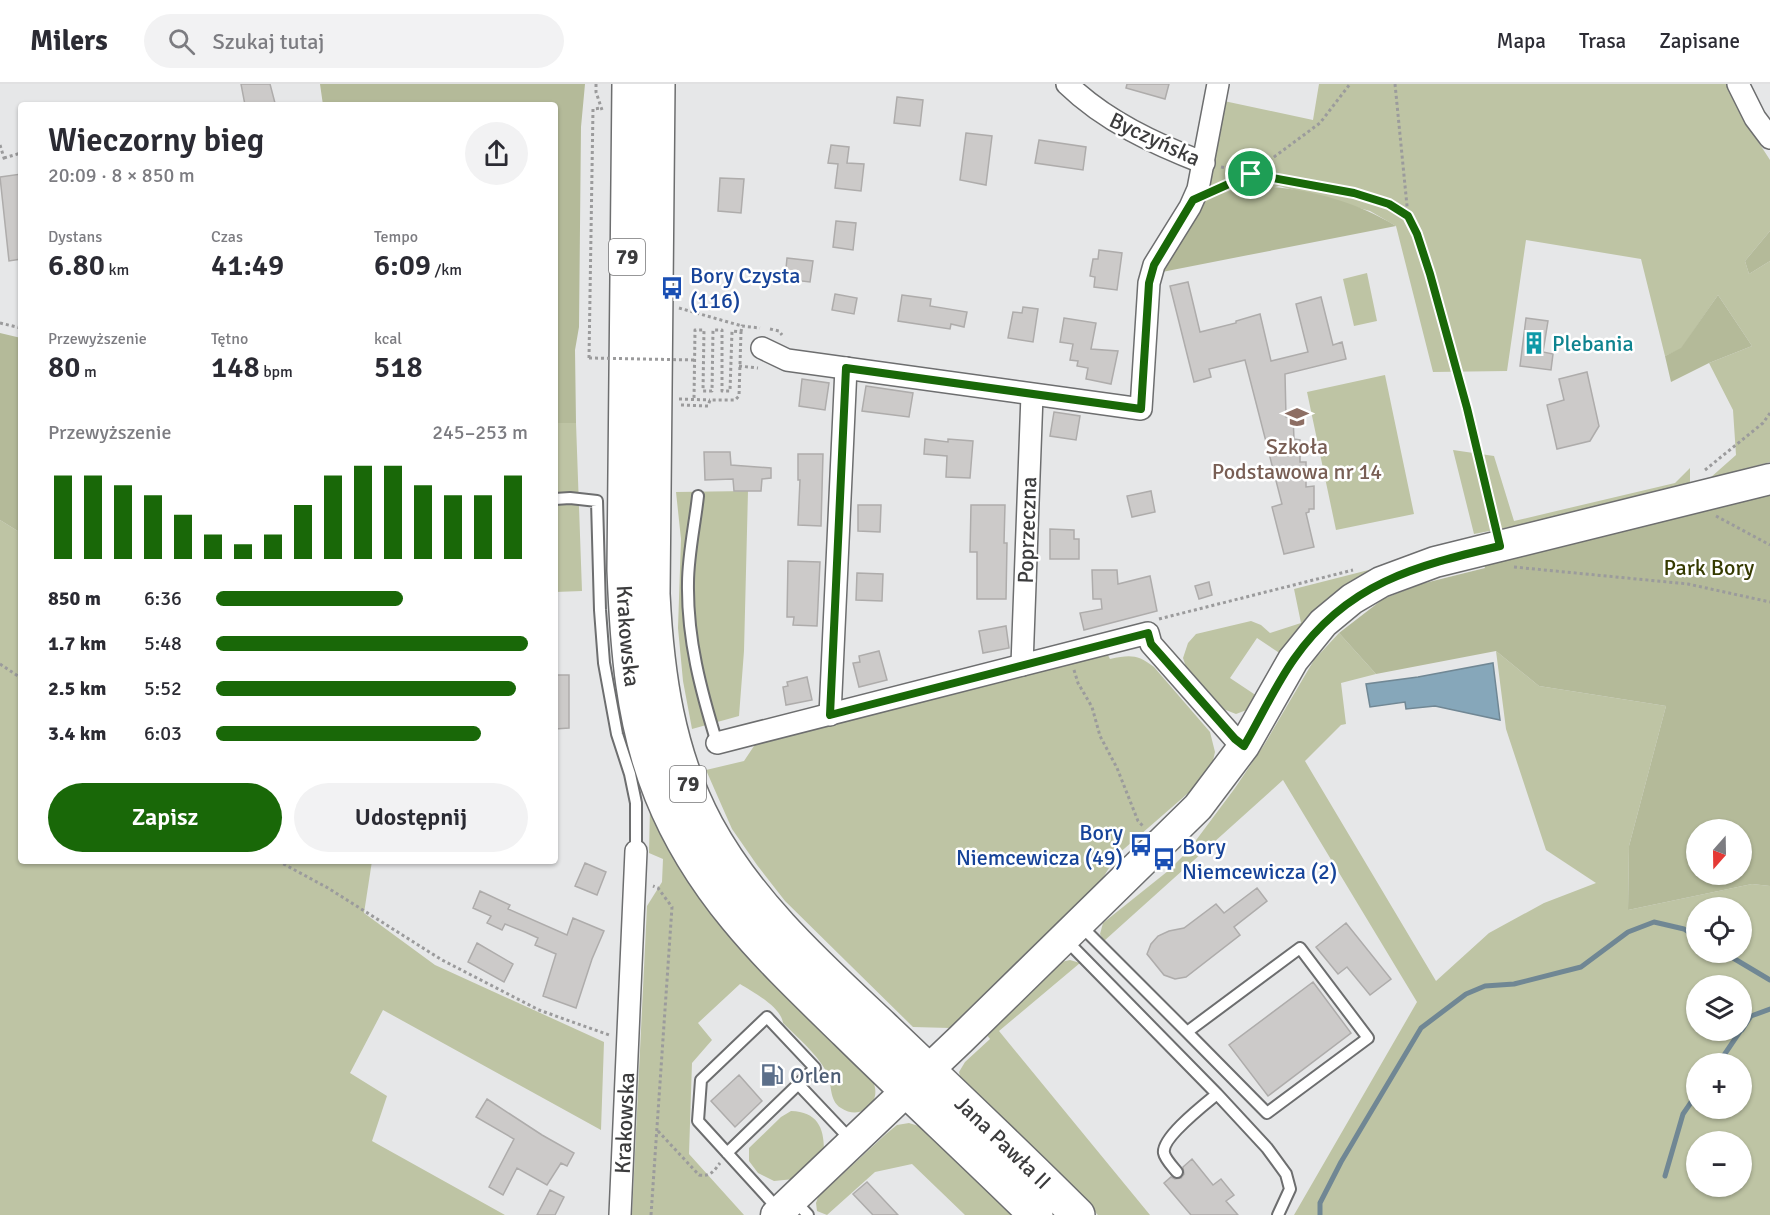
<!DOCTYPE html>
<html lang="pl">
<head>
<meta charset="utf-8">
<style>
  :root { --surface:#fff; --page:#f2f2f3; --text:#2b2b33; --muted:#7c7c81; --line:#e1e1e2; --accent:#196808 }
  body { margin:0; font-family:Signika,sans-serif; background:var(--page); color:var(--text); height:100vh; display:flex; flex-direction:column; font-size:22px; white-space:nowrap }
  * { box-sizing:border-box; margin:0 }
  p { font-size:20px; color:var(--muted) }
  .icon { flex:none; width:33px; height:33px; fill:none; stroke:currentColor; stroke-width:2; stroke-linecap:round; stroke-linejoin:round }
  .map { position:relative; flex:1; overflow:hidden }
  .side { position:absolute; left:18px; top:18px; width:540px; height:762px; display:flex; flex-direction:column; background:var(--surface); border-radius:6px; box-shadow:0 2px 4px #0004 }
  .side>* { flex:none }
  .needle { width:39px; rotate:200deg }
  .controls { position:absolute; left:1686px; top:735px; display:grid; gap:12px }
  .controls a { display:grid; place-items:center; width:66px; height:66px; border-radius:50%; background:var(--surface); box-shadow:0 2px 4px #0004; font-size:30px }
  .pin { position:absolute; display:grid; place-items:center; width:51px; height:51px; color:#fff; margin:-26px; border:3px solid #fff; border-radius:50%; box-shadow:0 2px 6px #0007 }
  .round { display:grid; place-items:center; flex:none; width:63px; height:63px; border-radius:32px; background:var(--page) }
  .head { display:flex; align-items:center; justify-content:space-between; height:102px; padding:0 30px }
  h1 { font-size:33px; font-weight:600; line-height:45px }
  .metrics { display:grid; grid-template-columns:repeat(3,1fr); gap:9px; height:102px; padding:6px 30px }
  .metrics div { display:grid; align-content:center }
  .metrics b { font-size:30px; font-weight:600 }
  .metrics small { font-size:16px; font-weight:400 }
  .metrics p { font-size:16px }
  .chart { height:168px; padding:12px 30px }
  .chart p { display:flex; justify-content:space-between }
  .chart svg { width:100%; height:108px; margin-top:6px; stroke:var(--accent); stroke-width:6 }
  .button { display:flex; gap:12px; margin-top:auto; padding:12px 30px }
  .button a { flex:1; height:69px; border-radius:36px; background:var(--accent); color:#fff; font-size:24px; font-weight:600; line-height:69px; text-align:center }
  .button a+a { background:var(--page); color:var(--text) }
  ul { padding:0 30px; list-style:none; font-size:20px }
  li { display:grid; grid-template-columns:96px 72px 1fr; align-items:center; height:45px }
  li i { height:15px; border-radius:8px; background:var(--accent) }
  header { display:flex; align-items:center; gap:36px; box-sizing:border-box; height:84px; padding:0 30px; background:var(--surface); border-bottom:2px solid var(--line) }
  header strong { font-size:28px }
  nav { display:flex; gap:33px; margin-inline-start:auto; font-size:21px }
  .search { width:420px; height:54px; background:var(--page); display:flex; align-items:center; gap:15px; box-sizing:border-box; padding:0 21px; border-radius:33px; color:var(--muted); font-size:22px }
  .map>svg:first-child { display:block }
  .green { fill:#bec4a4; fill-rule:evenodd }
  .forest { fill:#b4ba99; fill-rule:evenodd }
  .water { fill:#86a7ba; stroke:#708794; stroke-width:1.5 }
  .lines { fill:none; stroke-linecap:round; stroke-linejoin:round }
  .stream { stroke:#708794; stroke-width:5 }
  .building { fill:#cccac9; stroke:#aeacab; stroke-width:1.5 }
  .lane-casing { stroke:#6d6e6f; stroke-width:14 }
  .street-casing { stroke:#6d6e6f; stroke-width:24 }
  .secondary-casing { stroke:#6d6e6f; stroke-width:33 }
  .primary-casing { stroke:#6d6e6f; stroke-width:36 }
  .path { stroke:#9b9b9c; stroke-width:3; stroke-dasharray:3 3; stroke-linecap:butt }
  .lane { stroke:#fff; stroke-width:10 }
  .street { stroke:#fff; stroke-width:21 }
  .secondary { stroke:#fff; stroke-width:30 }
  .primary { stroke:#fff; stroke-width:33 }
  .path-bridge { stroke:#9b9b9c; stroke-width:3; stroke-dasharray:3 3; stroke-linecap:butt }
  .route-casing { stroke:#fff; stroke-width:12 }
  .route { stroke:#196808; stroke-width:8 }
  .labels { text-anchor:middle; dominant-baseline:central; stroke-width:5; stroke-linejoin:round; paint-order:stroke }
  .shield { fill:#fff; stroke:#767677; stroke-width:1.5 }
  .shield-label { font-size:21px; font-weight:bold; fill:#3c3c3d }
  .street-label { font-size:22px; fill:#3c3c3d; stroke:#fff }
  .transit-label { font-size:22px; fill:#164399; stroke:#fff; text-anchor:start }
  .culture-label { font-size:22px; fill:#0d838f; stroke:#fff; text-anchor:start }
  .education-label { font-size:22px; fill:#785e54; stroke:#fff }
  .park-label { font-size:22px; fill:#353a00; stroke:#fff }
  .service-label { font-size:22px; fill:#4e5e75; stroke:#fff; text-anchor:start }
</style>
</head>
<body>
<header>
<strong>Milers</strong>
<div class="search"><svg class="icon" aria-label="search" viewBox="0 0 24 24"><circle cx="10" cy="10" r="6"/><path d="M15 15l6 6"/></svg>Szukaj tutaj</div>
<nav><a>Mapa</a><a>Trasa</a><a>Zapisane</a></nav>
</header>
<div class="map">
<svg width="1770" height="1131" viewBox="0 0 1770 1131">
  <rect width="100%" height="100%" fill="#e6e7e8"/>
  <path class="green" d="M1319,0H1727L1748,42L1770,76V147L1745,177L1749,190L1770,177V378L1710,394L1736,371L1733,326L1709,279L1752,262L1718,211L1681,265L1665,272L1641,175L1526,156L1507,287L1433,288L1396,142L1370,127L1279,102L1198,122L1224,17L1313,36Z
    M1367,189L1377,237L1354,242L1343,195Z
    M1385,291L1414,430L1336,446L1307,308Z
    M555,339H576L582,507L555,508Z
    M1453,366L1494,372L1514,437L1675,399L1690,384V399L1515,442L1474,450Z
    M748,407L744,567L739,632L692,645L683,597L678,544L681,455L676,408Z
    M0,436L21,449V777H372L364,829L435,881L604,958L601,1046L383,926L350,989L387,1012L372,1057L505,1131H0Z
    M1400,478L1284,572L1257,554L1230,594L1257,612L1252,624L1236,630L1218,623L1187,586L1183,574L1188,559L1196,550L1251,537L1261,541L1270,549L1301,539L1294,505Z
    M1339,549L1376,590L1341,599L1346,640L1341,641L1305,677L1436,897L1489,849L1544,819L1596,799L1546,766L1506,645L1496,567L1539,602L1666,622L1629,762L1628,826L1752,800L1770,802V1131H1294L1417,918L1283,696L1104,857L1100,850L1103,839L1168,787L1188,767L1235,704L1264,661L1314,576ZM1696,824H1742V868H1696ZM1696,902H1742V946H1696ZM1696,980H1742V1024H1696ZM1696,1058H1742V1102H1696Z
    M1107,569L1110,575C1130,571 1137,570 1154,583L1210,648L1215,668L1212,681L1202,697L1117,771L1101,797L950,944L913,943L785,817L757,781L732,745L706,686L744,677L756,659Z
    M650,723L860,976L858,984C863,989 871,994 874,1000C881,1020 860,1037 841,1024C828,1016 833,999 826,987C815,968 798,954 783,939C781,923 753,908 740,900L698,939L712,956L692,979L689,1070L744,1131H632L647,822L662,798L663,775L649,769Z
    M1070,876L1080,879L999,947L1150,1131H1098L962,1001L959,988L965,978L990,955L987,951L1061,878Z
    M791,1027C817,1028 824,1043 824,1066L794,1095L774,1097L758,1089L749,1077V1064L781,1033Z
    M909,1039L925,1044L1016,1131H965L912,1080L875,1088L827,1131L817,1127L816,1119L818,1113L886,1050L897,1041Z"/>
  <path class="forest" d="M320,0H585L581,43L579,243L575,266L576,339H555V21H323Z
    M1249,102C1300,102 1353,116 1396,142L1157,189L1198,122L1218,111Z
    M1770,147V177L1749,190L1745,177Z
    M1718,211L1752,262L1709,279L1671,298L1665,272L1681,264Z
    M0,249L21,254V449L0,436Z
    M1770,404V802L1752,800L1628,826L1629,762L1666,622L1539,602L1496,567L1376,590L1339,549L1383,515L1421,500L1485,484L1482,475ZM1696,746H1742V790H1696Z"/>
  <path class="water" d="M1493,579L1500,636L1435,622L1406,625L1405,618L1370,623L1366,600L1418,593Z"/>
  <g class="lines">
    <path class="stream" d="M1723,868L1770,896
      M1742,946L1751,932L1770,925
      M1718,980L1741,946
      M1665,1092L1683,1030L1696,1011
      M1320,1131V1119L1341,1078L1421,944L1466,910L1485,902L1514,900L1581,883L1628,848L1654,838L1684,845L1696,853"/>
  </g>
  <path class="building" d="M241,0H270L275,19L245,21Z
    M1127,0H1169L1165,15L1126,4Z
    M897,13L923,16L920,42L894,39Z
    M966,49L992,52L986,101L960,96Z
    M1039,56L1086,63L1083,86L1035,79Z
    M831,61L849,63L847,79L864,80L861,107L835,104L838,80L828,79Z
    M21,90V175L9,177L0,93Z
    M720,94L744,95L741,129L718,127Z
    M836,137L856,139L853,166L833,163Z
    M1099,166L1122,169L1117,206L1094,203L1095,193L1090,192L1093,175H1098Z
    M787,174L813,177L810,198L785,195Z
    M1188,198L1200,248L1236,239V237L1260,230L1271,277L1308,268L1296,220L1321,213L1333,261L1342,258L1346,275L1285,290L1286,333L1293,332L1294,355L1300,356V378H1306V403L1314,402V425H1309V428L1306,429L1314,463L1284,470L1272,423L1282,420L1245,276L1209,285L1211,293L1194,298L1170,202Z
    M835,210L857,214L854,230L832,226Z
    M902,211L931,215L930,222L967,228L964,243L951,240L950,245L898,237Z
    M1023,223L1038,225L1033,258L1008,254L1013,228L1022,229Z
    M1064,234L1096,239L1091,265L1118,267L1111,300L1086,295L1088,284L1077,282L1078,277L1070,276L1073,260L1060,258Z
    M1526,234L1548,237L1543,268L1553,270L1551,286L1520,282Z
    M1587,288L1599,342L1590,357L1557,365L1547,321L1564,316L1559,295Z
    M802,295L829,299L825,326L799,322Z
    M866,302L913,309L909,333L862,327Z
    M1054,328L1080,332L1076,356L1050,352Z
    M925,355L948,358V355L973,357L970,394L946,393L947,372L924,370Z
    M704,368H730L731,381L771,384V394L762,395L761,407H734L733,395L705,396Z
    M798,370H823L821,442L798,441L800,396H798Z
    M1151,407L1155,428L1132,433L1127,412Z
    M858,421H881L880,448L858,447Z
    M971,421H1005L1004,459H1007L1006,515H977V468H970Z
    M1050,445L1074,446V455H1079V475H1050Z
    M788,477L820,478L817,542L793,541L794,533H787Z
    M1092,486H1117L1118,500L1150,492L1157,527L1084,546L1080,529L1102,525L1101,515H1093Z
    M857,489L883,490L882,517L856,516Z
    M1209,498L1212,511L1199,515L1195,502Z
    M1006,542L1009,564L983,569L979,547Z
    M879,567L887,596L859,603L853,579L860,578L859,572Z
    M555,591H569V644L555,645Z
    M807,593L812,616L786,621L783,603L788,602L787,598Z
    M585,779L606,788L597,811L575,802Z
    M1257,804L1267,817L1234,843L1240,851L1186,893L1175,895L1164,891L1147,870L1151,860L1158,852L1169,847L1184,844L1216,820L1224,829Z
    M480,807L510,821L508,825L567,851L573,834L604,847L592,875L576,924L543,912L556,870L535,861L538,854L525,848L505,840L502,846L487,839L491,832L473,824Z
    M1346,839L1391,895L1370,911L1347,883L1338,890L1316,863Z
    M477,859L513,880L504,898L468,878Z
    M1313,898L1351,949L1268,1012L1229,961Z
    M739,991L762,1017L735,1043L711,1017Z
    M487,1015L542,1051L574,1069L567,1082L561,1079L547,1101L517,1084L503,1111L489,1103L514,1055L476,1033Z
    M1192,1075L1213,1101L1221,1095L1234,1111L1226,1117L1238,1131H1191L1164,1099L1171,1093L1175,1095L1181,1094L1184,1090L1183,1083Z
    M867,1098L898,1131H873L853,1110Z
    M550,1106L564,1113L555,1131H537Z"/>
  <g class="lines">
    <g class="lane-casing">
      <path id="lane" d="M698,412C695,440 688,471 688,499C687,555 701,607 717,659
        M555,415L570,414L597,417L600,526L604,579L617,650L630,690L636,719V767
        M1081,842L1187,948L1300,864L1368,954L1267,1029L1187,948
        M1066,856L1217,1010L1267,1064L1286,1090L1290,1105L1278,1131
        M798,1000L851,1056
        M727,1069L815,984L767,933L701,996L698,1037L780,1127
        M1177,1088C1173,1083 1165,1075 1164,1069C1161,1054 1205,1020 1217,1010
        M794,1116L808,1131"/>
    </g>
    <g class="street-casing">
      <g id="street">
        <path d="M1067,0C1105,37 1155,60 1204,79"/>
        <path d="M1738,0L1755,34L1770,54"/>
        <path d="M762,264L787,276L1141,325L1149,199L1154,181L1190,123L1198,105L1218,0"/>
        <path d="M1022,581L1032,311"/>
        <path d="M830,631L846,284"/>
        <path d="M717,659L1148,549L1151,560L1235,655L1244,662"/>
        <path id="s1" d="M620,1131L636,767"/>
      </g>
    </g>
    <g class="secondary-casing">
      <path id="secondary" d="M776,1131L961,955L1198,723L1244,662L1293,576L1323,539L1352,515L1381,498L1435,478L1770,395"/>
    </g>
    <g class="primary-casing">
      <g id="primary">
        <path id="s2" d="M629,0L624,486C627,562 632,638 661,710C701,810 771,875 846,948C909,1010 973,1069 1036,1131"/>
        <path id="s3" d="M658,0L653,510C657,590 668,670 707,742C750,821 817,881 882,942C948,1005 1014,1067 1078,1131"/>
      </g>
    </g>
    <path class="path" d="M596,0V8L602,26
      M1395,0L1408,132
      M0,61L4,74L0,75
      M4,74L21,69
      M1221,83L1354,109L1389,120L1408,132L1417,151L1429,190L1466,324L1495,440
      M1217,106L1251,90L1320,39L1350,0
      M679,224L742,242
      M0,239L21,244
      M770,245L779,247L782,251
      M741,248L742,242L760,244
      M589,274L593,25L602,24
      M739,282L758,284
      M679,315L710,316
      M681,321L708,322L710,316H735L739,312L741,248L732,247L730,307H722V246H713L712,307H703L704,246H695L694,315
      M1705,386L1763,339L1770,329
      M1716,432L1770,461
      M1514,483L1688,500L1770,518
      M1159,535L1353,486
      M0,580L21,594
      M1074,586L1078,599L1092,623L1100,652L1117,684L1138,737L1144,743
      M278,777L328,804L442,876L539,926L609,951
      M658,1047L699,1091C710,1093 714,1087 720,1079
      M651,1131L672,823L658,804L653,802"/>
    <use href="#lane" class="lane"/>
    <use href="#street" class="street"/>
    <use href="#secondary" class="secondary"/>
    <use href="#primary" class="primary"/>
    <path class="path-bridge" d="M589,274L695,276"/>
  </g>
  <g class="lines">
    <g class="route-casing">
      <path id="route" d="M1251,90L1354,109L1389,120L1408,132L1417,150L1430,190L1467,324L1500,462C1415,482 1347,499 1294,575C1275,602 1261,633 1244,662L1235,655L1151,560L1148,549L830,631L846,284L1141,325L1149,199L1154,181L1193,116Z"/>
    </g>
    <use href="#route" class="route"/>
  </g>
  <defs>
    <g id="bus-bare" transform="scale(1.8)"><path d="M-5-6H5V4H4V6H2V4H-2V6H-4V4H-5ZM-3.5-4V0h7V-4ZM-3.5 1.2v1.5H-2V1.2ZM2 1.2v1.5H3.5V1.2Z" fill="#1a4fb4" stroke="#fff" stroke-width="2.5" paint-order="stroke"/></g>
    <g id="building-bare" transform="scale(1.8)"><path d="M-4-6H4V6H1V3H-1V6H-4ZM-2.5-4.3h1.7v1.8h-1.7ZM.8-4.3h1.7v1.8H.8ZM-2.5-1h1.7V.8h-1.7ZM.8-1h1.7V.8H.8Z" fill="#0f9aa8" stroke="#fff" stroke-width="2.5" paint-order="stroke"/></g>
    <g id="school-bare" transform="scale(1.8)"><path d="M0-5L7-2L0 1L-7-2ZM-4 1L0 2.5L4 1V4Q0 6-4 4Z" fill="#8d6e63" stroke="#fff" stroke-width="2.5" paint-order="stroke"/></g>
    <g id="fuel-bare" transform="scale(1.8)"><path d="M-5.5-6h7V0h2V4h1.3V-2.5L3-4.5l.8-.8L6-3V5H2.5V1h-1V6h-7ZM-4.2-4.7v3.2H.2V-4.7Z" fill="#5c6f8a" stroke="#fff" stroke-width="2.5" paint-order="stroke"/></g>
  </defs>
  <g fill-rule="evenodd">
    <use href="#bus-bare" x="672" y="204"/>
    <use href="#building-bare" x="1534" y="259"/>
    <use href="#school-bare" x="1297" y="333"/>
    <use href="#bus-bare" x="1141" y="761"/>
    <use href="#bus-bare" x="1164" y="775"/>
    <use href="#fuel-bare" x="772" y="991"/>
  </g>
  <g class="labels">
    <g class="shield">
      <rect x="609" y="155" width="36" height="36" rx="4.5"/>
      <rect x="670" y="682" width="36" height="36" rx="4.5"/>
    </g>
    <g class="shield-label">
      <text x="627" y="173">79</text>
      <text x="688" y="700">79</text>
    </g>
    <g class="street-label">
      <text transform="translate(1155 55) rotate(25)">Byczyńska</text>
      <text transform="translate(1027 446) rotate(-88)">Poprzeczna</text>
      <text stroke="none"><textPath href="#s2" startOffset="552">Krakowska</textPath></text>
      <text stroke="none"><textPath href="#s1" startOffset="92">Krakowska</textPath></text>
      <text stroke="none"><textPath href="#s3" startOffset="1185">Jana Pawła II</textPath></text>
    </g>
    <g class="transit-label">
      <text x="690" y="191">Bory Czysta<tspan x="690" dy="25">(116)</tspan></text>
      <text x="1123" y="748" text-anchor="end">Bory<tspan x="1123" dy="25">Niemcewicza (49)</tspan></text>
      <text x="1182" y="762">Bory<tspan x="1182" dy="25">Niemcewicza (2)</tspan></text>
    </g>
    <g class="culture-label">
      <text x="1552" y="259">Plebania</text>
    </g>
    <g class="education-label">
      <text x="1297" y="362">Szkoła<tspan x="1297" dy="25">Podstawowa nr 14</tspan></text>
    </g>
    <g class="park-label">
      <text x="1709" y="483">Park Bory</text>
    </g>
    <g class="service-label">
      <text x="790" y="991">Orlen</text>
    </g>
  </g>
</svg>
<div class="controls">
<a><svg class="needle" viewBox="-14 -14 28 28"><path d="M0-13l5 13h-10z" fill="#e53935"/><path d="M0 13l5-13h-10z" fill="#7c7c81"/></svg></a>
<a><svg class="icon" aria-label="locate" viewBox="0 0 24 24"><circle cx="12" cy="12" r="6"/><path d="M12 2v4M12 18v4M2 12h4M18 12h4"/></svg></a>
<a><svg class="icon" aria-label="layers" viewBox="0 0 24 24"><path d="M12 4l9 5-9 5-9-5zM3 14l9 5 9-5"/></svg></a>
<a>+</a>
<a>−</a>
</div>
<div class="pin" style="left:1251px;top:90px;background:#1e9e55"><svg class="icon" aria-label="arrive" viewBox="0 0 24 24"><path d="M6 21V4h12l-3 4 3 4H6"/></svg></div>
<section class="side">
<div class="head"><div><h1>Wieczorny bieg</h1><p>20:09 · 8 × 850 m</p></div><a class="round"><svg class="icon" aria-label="share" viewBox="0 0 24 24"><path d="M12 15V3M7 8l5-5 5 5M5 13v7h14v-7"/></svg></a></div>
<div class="metrics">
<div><p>Dystans</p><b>6.80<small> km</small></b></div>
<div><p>Czas</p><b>41:49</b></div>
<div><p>Tempo</p><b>6:09<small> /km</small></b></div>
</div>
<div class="metrics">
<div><p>Przewyższenie</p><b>80<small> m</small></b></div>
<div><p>Tętno</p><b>148<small> bpm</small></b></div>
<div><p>kcal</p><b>518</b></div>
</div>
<div class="chart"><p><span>Przewyższenie</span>245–253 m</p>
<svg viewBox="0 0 160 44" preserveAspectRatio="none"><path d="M5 44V10M15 44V10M25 44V14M35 44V18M45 44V26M55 44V34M65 44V38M75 44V34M85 44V22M95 44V10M105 44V6M115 44V6M125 44V14M135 44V18M145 44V18M155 44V10"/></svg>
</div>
<ul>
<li><b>850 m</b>6:36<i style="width:60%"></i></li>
<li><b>1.7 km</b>5:48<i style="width:100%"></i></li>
<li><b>2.5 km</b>5:52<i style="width:96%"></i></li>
<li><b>3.4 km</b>6:03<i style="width:85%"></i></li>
</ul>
<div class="button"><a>Zapisz</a><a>Udostępnij</a></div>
</section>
</div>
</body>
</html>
